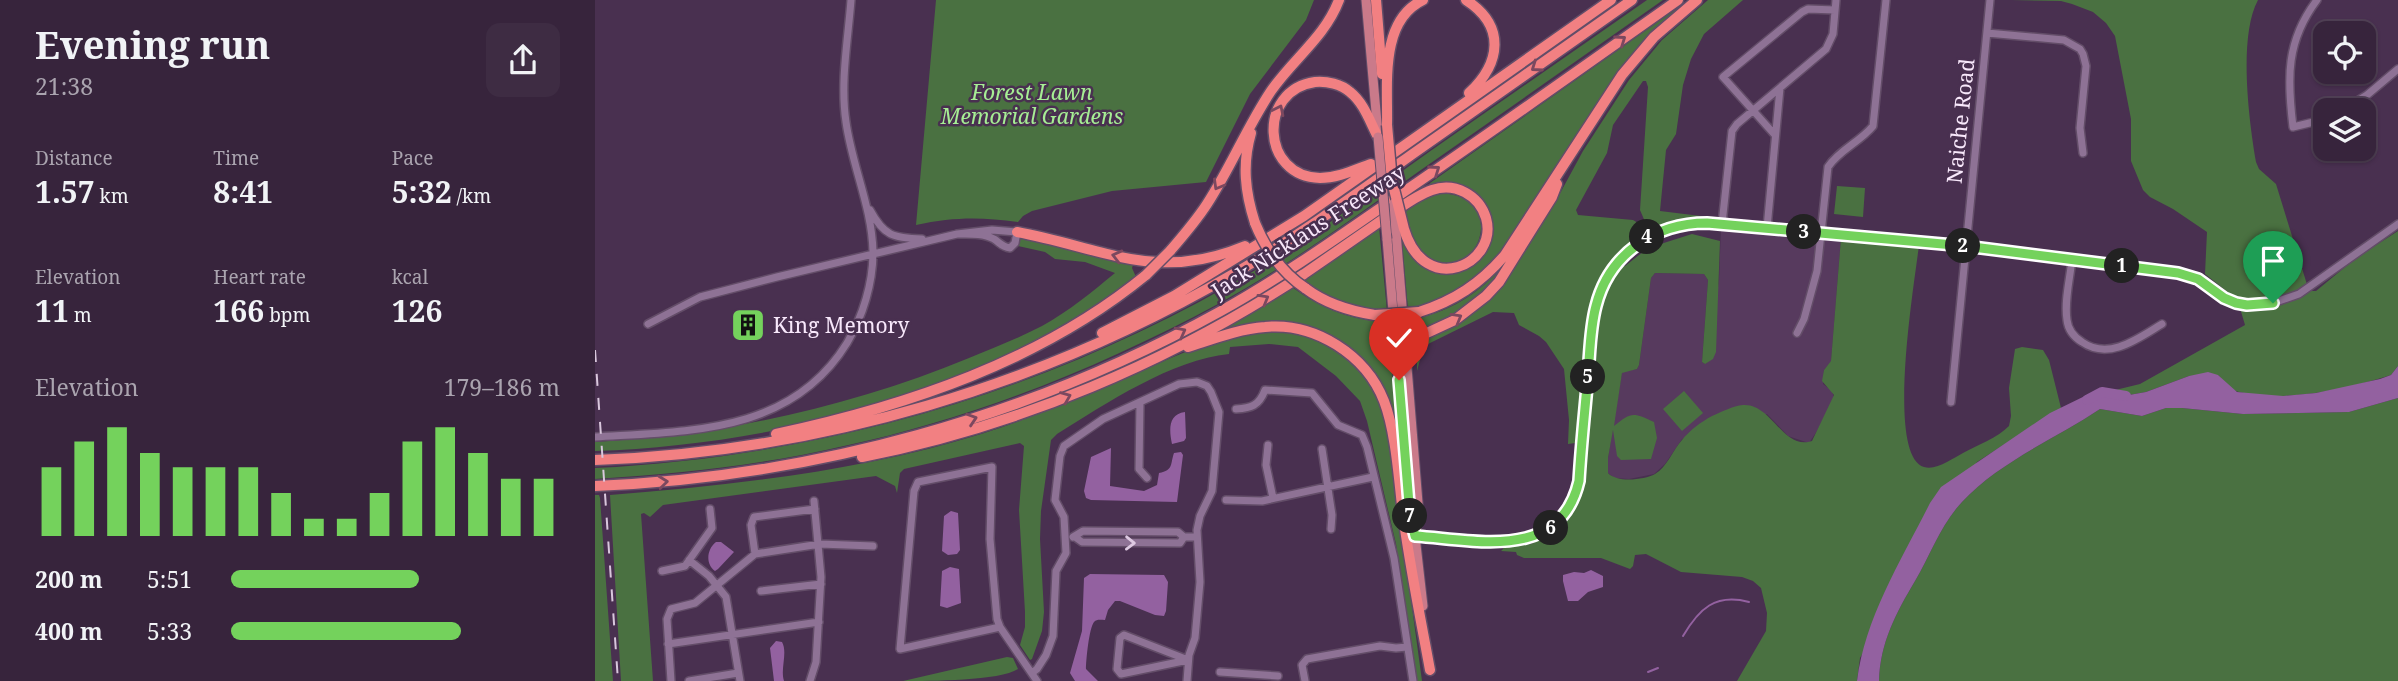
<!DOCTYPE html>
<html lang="en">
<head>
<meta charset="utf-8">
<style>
  :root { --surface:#37243c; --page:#3e2c43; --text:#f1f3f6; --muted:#aaa4af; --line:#514156; --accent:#74d25c }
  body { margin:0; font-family:"Noto Serif",serif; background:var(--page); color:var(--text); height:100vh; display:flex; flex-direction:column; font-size:26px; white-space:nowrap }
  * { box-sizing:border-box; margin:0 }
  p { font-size:23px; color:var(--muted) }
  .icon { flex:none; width:38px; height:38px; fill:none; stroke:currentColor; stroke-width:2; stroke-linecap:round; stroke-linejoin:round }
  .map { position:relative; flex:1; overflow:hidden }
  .details { display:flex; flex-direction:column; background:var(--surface); width:595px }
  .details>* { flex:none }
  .buttons { position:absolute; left:1718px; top:21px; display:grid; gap:14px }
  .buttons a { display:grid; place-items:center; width:63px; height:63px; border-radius:14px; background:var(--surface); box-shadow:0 2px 5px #0004,0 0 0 2px var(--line); font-size:35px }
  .pin { position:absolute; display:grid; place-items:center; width:60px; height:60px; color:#fff; margin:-72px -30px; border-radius:50% 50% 50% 0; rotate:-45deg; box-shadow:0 0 7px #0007 }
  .pin .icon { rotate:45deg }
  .km { position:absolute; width:35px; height:35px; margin:-18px; border-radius:50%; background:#222; color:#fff; font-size:19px; line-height:35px; text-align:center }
  .round { display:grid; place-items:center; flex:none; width:74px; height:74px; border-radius:14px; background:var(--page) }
  .head { display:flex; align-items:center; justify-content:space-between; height:119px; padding:0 35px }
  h1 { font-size:38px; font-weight:700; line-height:52px }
  .stats { display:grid; grid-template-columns:repeat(3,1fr); gap:10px; height:119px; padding:7px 35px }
  .stats div { display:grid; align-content:center }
  .stats b { font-size:30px; font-weight:700 }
  .stats small { font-size:19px; font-weight:400 }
  .stats p { font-size:19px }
  .chart { height:196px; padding:14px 35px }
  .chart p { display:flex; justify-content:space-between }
  .chart svg { width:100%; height:126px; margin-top:7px; stroke:var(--accent); stroke-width:6 }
  ul { padding:0 35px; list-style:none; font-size:23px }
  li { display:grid; grid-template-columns:112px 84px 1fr; align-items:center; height:52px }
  li i { height:18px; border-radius:9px; background:var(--accent) }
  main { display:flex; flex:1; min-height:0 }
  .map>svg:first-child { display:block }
  .built { fill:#573a5e }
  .green { fill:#4a7141 }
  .water { fill:#9361a0 }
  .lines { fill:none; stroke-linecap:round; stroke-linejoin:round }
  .stream { stroke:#9361a0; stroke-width:2 }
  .river { stroke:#9361a0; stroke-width:10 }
  .minor-casing { stroke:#634d68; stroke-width:10 }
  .major-casing { stroke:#634d68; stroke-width:11 }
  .highway-casing { stroke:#634d68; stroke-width:13 }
  .minor { stroke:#8e7295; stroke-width:7 }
  .major { stroke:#ca7a8a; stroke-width:9 }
  .highway { stroke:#f28082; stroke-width:10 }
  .rail { stroke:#d9c7dd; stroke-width:2; stroke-dasharray:12 12; stroke-linecap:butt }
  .major-bridge-casing { stroke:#634d68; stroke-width:11; stroke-linecap:butt }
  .highway-bridge-casing { stroke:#634d68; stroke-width:13; stroke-linecap:butt }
  .major-bridge { stroke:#ca7a8a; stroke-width:9 }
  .highway-bridge { stroke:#f28082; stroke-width:10 }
  .oneway { stroke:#7c485f }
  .oneway2 { stroke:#decae2 }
  .route-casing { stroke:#fff; stroke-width:14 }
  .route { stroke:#74d25c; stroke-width:9 }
  .labels { text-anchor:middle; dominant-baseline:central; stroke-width:5; stroke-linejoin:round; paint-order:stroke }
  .park-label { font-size:21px; font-style:italic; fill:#a6ee94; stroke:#493050 }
  .street-label { font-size:21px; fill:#f8e8fb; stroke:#493050 }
  .poi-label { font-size:21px; fill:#f8e8fb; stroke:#493050; text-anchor:start }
</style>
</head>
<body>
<main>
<section class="details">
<div class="head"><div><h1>Evening run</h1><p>21:38</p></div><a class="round"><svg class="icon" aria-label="share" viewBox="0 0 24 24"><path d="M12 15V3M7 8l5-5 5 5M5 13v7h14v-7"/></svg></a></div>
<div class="stats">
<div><p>Distance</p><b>1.57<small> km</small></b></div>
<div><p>Time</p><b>8:41</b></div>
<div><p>Pace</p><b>5:32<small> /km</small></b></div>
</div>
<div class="stats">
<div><p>Elevation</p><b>11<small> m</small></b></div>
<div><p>Heart rate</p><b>166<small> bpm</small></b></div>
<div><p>kcal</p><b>126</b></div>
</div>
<div class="chart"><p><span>Elevation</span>179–186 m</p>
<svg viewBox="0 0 160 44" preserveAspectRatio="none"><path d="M5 44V20M15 44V11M25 44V6M35 44V15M45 44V20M55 44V20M65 44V20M75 44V29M85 44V38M95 44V38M105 44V29M115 44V11M125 44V6M135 44V15M145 44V24M155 44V24"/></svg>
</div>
<ul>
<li><b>200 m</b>5:51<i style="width:57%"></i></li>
<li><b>400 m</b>5:33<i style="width:70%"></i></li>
</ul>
</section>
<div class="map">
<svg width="1803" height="681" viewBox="0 0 1803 681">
  <rect width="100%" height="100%" fill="#493050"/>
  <path class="built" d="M1126,228L1246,238L1236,362L1229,370L1228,384L1237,391L1239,398L1222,431L1214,443L1193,436L1172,414L1087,439L1070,464L1059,474L1034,479L1019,478L1013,473V458L1027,372L1042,369L1044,365L1056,278L1060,273L1109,274L1113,280L1107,362L1110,364L1124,281Z"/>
  <path class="green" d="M341,0H719L711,20L655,94L611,182L517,191L437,211L428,216L423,222C386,217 358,217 321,225Z
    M1052,0H1068C987,57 905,115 823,172C758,218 693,266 623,304C506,367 380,418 249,446C167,465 84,474 0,479V468C235,456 462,389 664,268C723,233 778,192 834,152C907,101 979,51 1052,0Z
    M1113,0H1148L1109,34L1096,59L1088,85L1081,134L1071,150L1065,211L1122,218C1115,222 1108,219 1099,220C1085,220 1070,224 1058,230L1051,224L1045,210L1053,87L1051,81H1048L1018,125L1012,153L981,210L983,215L1038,220L1043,223L1048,233L1015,267L1000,298L980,443L973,444L974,420L969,369L951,342L944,336L924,325L919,313L898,312L831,345L827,352L822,371V343L867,320L963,197L988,151L1034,80L1067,40Z
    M1417,0H1663C1643,37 1654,121 1661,162L1664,169L1681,184L1714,291H1721L1761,258L1803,231V366L1796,375C1753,389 1689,403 1644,392C1635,390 1629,381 1623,375L1594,376L1551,392L1534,395L1508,393L1545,384L1650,325L1642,298L1635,294L1610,274L1612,232L1578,209L1555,197L1548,190L1536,161V119L1520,36L1511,23L1498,12L1477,4L1466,1Z
    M1091,2L1071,21L893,270L844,302L813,309L807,241C827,265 824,269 858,272L893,239L881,197L833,186L835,183Z
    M1242,186L1270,188L1268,217L1239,214Z
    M841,193C920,192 881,292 832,257C828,255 821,251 819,247C813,238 812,221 809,210L827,198Z
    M784,227L792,311C758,309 735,299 707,281Z
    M1097,234L1125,241L1121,352L1118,359L1110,364L1107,362L1113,280L1109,274L1060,273L1056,278L1044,365L1042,369L1027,373L1019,426C1036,412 1038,412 1059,422L1062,438L1056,459L1026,460L1022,456L1018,430L1013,458V473C1022,483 1049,480 1060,474C1072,467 1078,450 1087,440C1095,430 1106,422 1117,416C1126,412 1138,406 1148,405C1177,403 1188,451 1217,441L1239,395L1227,381L1229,370L1236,361L1246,238L1324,245C1320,280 1290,455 1329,467C1341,471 1358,458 1368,453C1383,445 1402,438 1414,426L1416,416L1414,388L1420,349L1427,347L1448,350L1454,360L1466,408L1382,462L1265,658L1262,681H1142L1171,631L1172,613L1166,588L1158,581L1147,577L1086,572L1051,554L1040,555L1038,566L1035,569L1006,558H929L922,555L921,552L906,551L909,548L936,544L958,533L971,520L989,487L1005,313C1007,295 1015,281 1025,266H1030L1053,248Z
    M424,235L538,265L537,268L541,277C396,391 182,445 0,451V442C128,435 255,407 374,358C398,348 424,338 447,326C474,311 497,292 520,273L490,262L460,259L450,252L423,246Z
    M910,263L896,286L869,311L817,336L814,320C853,313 885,294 910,263Z
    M697,287C725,308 758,321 793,322L804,455L780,378L710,328L613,335Z
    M690,331C726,340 758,351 777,386C784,397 787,411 792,422L827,681H820L801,544L772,421L765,401L741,376L703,347L674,344L635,347L634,354C578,359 510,404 462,434L456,440L446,511L445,539L449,612L447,631L437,659L435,660L425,645L430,627V612L424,510L429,446L425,443L309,469L305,473L302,493L300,486L281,476L68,505L55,517L49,513L46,514L58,681H26L15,495C137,485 268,471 386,434C435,419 482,398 529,378C571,361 613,339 658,332C669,331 680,331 690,331Z
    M1089,391L1108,413L1087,431L1068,409Z
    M1803,398V681H1284C1285,643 1301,613 1320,581C1335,556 1346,524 1367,502C1404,462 1460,439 1505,409L1547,416L1571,408H1587L1648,414L1754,412Z
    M0,495H4L5,498L18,681H0Z
    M412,657L418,658L423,669C405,681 335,681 308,681Z"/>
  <path class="water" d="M1803,366V398L1754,412L1648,414L1587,408H1571L1547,416L1505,409C1460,439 1404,462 1367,502C1346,524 1335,556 1320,581C1301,613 1285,643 1284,681H1262C1270,617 1307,559 1335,503L1346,487L1455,413L1494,394L1508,393L1534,395L1551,392L1594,376L1613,372L1623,375L1642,392L1688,396L1721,393L1785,379L1796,375Z
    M590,412L591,438L589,441L577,444C574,430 573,414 590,412Z
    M516,448L515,486L549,491L562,485L564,473C579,470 575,464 579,453L586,452L588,455L582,502L496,500L491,498L489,491L496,457Z
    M356,511L363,513L365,550L362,554L353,555L347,551L349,516Z
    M121,542H126L139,552L123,569L120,571C110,564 112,549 121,542Z
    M355,567L364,569L366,603L352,608L345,606L347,571Z
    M996,570L1008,576V587L993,592L983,601H973L968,581V575L979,572L989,573Z
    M495,574L569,575L573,582L571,611L569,616L560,615L525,601H520L513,610L510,620C505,620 502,619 499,622C494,628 491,661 491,669L503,681H480L475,673L487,631L489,578Z
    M181,641L187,642C193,653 185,668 189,681H179L175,648Z"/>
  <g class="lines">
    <path class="stream" d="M1088,636C1104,609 1120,593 1154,602
      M1053,672L1063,668"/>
    <path class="river" d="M1492,400L1507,392L1531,396"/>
    <g class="minor-casing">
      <path id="minor" d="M1722,0C1691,41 1692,78 1698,127L1731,119
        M1392,33L1469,40L1485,49L1488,54L1491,66L1485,128L1488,153
        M1748,110L1772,95L1803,69
        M1180,135L1128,77L1207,12L1213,9L1240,10
        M275,210C289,236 298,238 327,239
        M1127,224L1137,131L1142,124L1231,49L1238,34L1241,0
        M1172,228L1185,88
        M1477,259C1475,279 1469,301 1472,320C1473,329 1479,337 1487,342C1514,361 1544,338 1567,324
        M53,324L105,297L182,277L362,234L397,230L422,232L420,243L415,248C407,247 405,243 399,239C388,233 374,234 362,234
        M1202,333L1209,319L1222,271L1233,167C1244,150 1265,142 1278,126L1291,0
        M1356,402L1395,0
        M545,403L544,469L552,478
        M641,409C656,408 664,406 670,390L717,393L743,425L767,435L772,447L799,558L818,681
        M0,437C94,431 196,434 252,343C268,316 278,283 278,252C277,207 257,166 251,122C245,82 253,40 256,0
        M673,445L671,465L678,498
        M727,449L737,515L736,529
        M631,500L667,501L778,477
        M820,536C881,540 965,562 984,481L998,319L1005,291L1014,274L1030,253L1050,238L1072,228L1102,223L1172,228L1370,246L1583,273L1603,279L1629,298L1641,303L1652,305L1678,303L1704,294L1803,224
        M478,537L488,531L583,532L589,537
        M480,537L487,542L585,543L589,537H602
        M160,554L156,525L159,517L220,509
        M94,560L114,576L131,597L145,681
        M67,571L90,566L117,528L115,509
        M166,591L226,584
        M405,627L305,649L319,491L323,482L397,467L395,539L402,619L405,627L442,681
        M529,635L593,660L526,674L522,669L525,638Z
        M73,644L224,622
        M625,672L683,676
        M437,673L442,669L451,655L458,636L461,571L471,553L469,517L460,500L465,456L469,446L508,419L584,384L602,382L612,386L616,392L624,412L617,491L605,516L602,530L605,582L600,638L594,655L592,681
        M76,681L72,619L76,609L100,603L160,554L225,544L278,546
        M94,681L143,673
        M215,681L221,662L226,577L219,501
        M710,681L707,665L712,659L785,646L801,648L812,647"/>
    </g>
    <g class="major-casing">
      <path id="major" d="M771,0L783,134
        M801,232L824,515L821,531
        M792,239L815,516L820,536L828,606"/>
    </g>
    <g class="highway-casing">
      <path id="highway" d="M781,0L787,74
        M871,0C911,26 906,63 874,93
        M792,125C793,85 784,21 828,0
        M656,133C647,164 650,192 660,223
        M776,164C759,170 743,178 725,178C666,177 662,90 720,82C732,81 746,84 755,92C769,103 775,122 783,137
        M422,232C509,248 561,283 650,246
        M575,251C588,236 601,221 612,204C636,167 652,127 676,91C698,59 730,37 744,0
        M710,288C731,304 754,311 780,315
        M824,312C859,301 885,284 910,255L1027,75L1059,37L1102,0
        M507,333L579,296L709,216L1016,0
        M593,347C618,339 644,329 670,327C720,322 771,355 789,401C802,435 804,486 809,522C816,572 826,621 835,670
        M811,358L821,338L860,320L891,296L904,282L957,197L962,184
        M181,434C312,406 446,361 551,275
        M267,457C424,426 575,362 709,274C735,256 761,238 787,220C803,210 819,196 837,190C860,182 884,195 891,218C904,264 830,299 809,229
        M0,460C225,452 446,386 640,273C702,237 760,195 819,153C892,102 964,51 1037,0
        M0,486C219,477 435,417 626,311C685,278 739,240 794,202C891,136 987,68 1083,0"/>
    </g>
    <use href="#minor" class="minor"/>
    <use href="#major" class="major"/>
    <use href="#highway" class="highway"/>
    <path class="rail" d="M0,350L23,681"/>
    <g class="major-bridge-casing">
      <path id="major-bridge" d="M783,137L792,239
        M799,203L801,232"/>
    </g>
    <g class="highway-bridge-casing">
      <path id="highway-bridge" d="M792,125L797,181L809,229
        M660,223C671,250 686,272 710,288
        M551,275L575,251
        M780,315L824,312"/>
    </g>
    <use href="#major-bridge" class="major-bridge"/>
    <use href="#highway-bridge" class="highway-bridge"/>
  </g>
  <defs><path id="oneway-chevron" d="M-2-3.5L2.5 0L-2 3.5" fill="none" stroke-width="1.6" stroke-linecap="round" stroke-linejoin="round" transform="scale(1.75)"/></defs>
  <g class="oneway">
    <use href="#oneway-chevron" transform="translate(1026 40) rotate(-35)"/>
    <use href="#oneway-chevron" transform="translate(941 67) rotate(145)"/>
    <use href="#oneway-chevron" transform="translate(684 110) rotate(-64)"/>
    <use href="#oneway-chevron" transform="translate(840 170) rotate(-35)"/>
    <use href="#oneway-chevron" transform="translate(623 185) rotate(120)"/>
    <use href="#oneway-chevron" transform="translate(522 256) rotate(-166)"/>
    <use href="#oneway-chevron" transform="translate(669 299) rotate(-30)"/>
    <use href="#oneway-chevron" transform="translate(862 318) rotate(-30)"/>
    <use href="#oneway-chevron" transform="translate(586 332) rotate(-28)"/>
    <use href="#oneway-chevron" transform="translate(471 397) rotate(-22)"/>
    <use href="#oneway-chevron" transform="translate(377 419) rotate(-18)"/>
    <use href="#oneway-chevron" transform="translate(68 482) rotate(-6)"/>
  </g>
  <use class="oneway2" href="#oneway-chevron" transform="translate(535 543) rotate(1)"/>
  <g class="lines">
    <g class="route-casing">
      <path id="route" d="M804,380L815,516L820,536C882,540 965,562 984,481C986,446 990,410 993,375C995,352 995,328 1001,306C1014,254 1060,223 1112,223L1370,246L1583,273L1603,279L1629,298L1641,303L1652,305L1678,303"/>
    </g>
    <use href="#route" class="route"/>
  </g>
  <defs>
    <g id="building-square" transform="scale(1.75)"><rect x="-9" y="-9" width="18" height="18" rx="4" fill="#74d25c" stroke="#493050"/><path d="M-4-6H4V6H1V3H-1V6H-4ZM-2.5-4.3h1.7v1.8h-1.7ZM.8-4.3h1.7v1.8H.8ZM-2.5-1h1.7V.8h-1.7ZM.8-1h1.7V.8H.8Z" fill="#111"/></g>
  </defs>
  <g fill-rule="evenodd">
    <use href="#building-square" x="153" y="325"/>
  </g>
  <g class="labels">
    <g class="park-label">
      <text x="437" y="92">Forest Lawn<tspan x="437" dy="24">Memorial Gardens</tspan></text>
    </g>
    <g class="street-label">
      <text transform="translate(1365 121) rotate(-84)">Naiche Road</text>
      <text transform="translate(713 231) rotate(-33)">Jack Nicklaus Freeway</text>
    </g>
    <g class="poi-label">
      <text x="178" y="325">King Memory</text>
    </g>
  </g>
</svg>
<div class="buttons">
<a><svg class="icon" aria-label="locate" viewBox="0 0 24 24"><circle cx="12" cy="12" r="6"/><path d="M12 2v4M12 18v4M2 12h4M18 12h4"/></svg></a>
<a><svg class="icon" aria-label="layers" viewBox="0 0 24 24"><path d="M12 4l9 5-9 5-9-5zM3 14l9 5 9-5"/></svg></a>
</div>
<div class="pin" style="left:1678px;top:303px;background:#1e9e55"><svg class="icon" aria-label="arrive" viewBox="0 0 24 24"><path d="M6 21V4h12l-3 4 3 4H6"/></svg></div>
<div class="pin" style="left:804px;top:380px;background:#d93025"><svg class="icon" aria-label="check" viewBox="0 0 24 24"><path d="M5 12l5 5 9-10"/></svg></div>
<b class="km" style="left:1527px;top:266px">1</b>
<b class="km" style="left:1368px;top:246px">2</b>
<b class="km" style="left:1209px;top:232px">3</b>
<b class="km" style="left:1052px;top:237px">4</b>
<b class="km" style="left:993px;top:377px">5</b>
<b class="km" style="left:956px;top:528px">6</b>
<b class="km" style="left:815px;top:516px">7</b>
</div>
</main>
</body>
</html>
